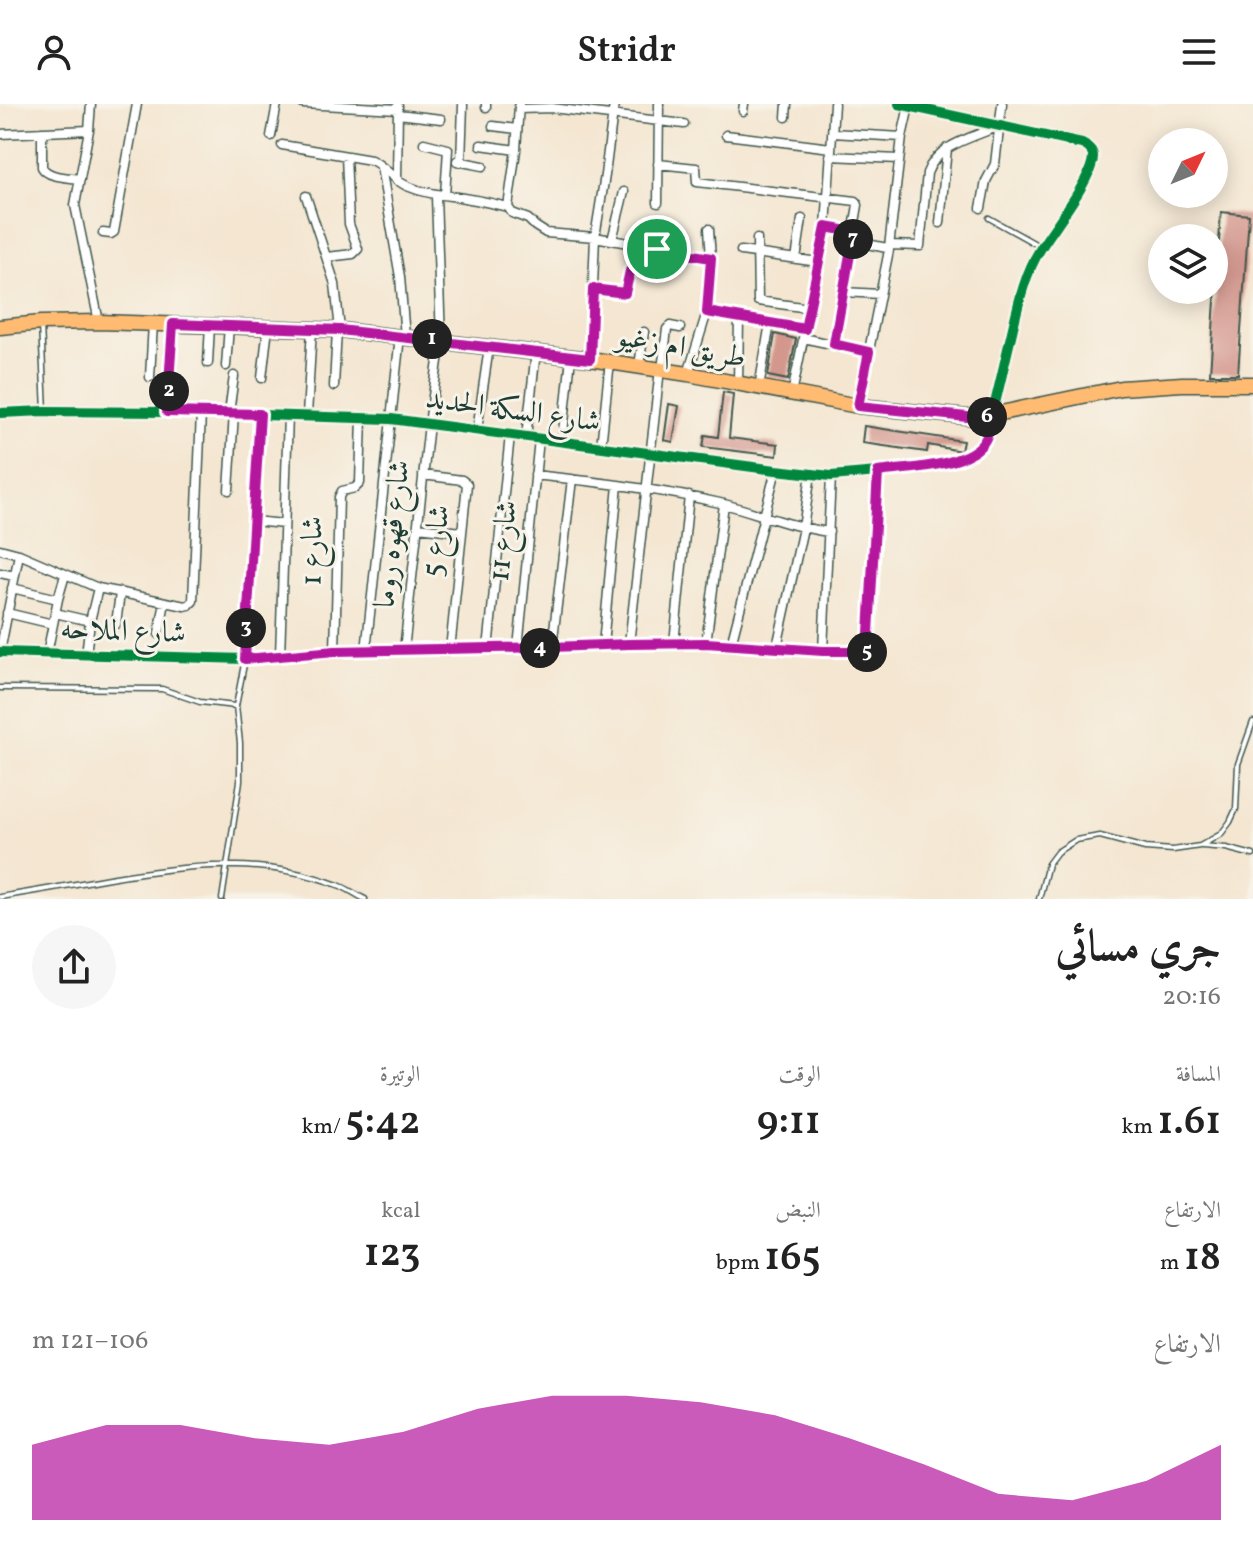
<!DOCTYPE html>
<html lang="ar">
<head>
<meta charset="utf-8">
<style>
  :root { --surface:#fff; --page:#f6f6f6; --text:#222; --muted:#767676; --accent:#b5179e }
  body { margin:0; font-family:Vollkorn,Amiri,serif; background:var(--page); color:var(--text); direction:rtl; height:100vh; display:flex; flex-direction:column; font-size:30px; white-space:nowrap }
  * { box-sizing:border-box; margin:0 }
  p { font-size:26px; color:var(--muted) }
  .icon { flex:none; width:44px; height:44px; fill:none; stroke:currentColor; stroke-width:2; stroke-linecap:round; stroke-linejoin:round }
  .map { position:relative; height:795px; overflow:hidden; direction:ltr }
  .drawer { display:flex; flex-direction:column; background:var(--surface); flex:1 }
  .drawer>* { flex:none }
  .needle { width:52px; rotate:47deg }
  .fabs { position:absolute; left:1148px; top:24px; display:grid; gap:16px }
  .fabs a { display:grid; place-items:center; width:80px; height:80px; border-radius:50%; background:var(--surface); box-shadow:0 4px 20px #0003; font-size:40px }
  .pin { position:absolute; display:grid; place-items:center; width:68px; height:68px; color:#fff; margin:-34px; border:4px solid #fff; border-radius:50%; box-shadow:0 2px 8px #0007 }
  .km { position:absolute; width:40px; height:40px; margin:-20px; border-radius:50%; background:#222; color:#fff; font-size:22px; line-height:40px; text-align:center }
  .round { display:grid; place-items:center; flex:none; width:84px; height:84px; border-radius:42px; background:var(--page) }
  .overview { display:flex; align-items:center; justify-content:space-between; height:136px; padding:0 32px }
  h1 { font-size:44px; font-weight:600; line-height:60px }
  .stats { display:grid; grid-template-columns:repeat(3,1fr); gap:12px; height:136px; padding:8px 32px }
  .stats div { display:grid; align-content:center }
  .stats b { font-size:40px; font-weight:600 }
  .stats small { font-size:22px; font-weight:400 }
  .stats p { font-size:22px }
  .chart { height:224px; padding:16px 32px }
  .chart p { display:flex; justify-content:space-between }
  .chart svg { width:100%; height:144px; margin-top:8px; fill:var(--accent); opacity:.7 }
  header { display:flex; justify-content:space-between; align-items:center; height:104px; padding:0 32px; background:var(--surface); font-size:36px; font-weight:600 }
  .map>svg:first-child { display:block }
  .building { fill:#d4978e }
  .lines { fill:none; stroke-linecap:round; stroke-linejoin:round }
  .lane-casing { stroke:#3f564c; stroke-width:7 }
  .street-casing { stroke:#3f564c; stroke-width:11 }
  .primary-casing { stroke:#3f564c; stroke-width:17 }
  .lane { stroke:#fff; stroke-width:4 }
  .street { stroke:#fff; stroke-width:8 }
  .primary { stroke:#ffbb71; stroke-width:14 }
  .cycleway-casing { stroke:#f7f3e8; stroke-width:15 }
  .cycleway { stroke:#00873e; stroke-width:10 }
  .route-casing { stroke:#fff; stroke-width:16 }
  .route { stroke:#b5179e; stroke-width:10 }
  .labels { text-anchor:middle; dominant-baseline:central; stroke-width:6; stroke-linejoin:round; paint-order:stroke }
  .street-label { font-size:30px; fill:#1f3d34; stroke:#f7f3e8 }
</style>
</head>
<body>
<header><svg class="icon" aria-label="menu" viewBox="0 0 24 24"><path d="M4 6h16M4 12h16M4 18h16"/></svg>Stridr<svg class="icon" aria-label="person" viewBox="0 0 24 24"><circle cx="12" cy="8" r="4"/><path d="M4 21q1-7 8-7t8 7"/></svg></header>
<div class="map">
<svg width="1253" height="795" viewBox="0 0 1253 795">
  <rect width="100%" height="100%" fill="#f7f3e8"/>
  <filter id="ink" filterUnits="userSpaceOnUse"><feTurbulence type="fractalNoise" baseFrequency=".0125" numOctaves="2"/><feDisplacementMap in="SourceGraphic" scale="16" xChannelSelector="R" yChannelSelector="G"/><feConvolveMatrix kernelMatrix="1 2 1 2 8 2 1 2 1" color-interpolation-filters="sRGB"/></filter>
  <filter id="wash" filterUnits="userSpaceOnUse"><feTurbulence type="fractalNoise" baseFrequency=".006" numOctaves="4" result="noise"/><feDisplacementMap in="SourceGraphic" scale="32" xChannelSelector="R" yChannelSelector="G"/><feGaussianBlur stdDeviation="1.8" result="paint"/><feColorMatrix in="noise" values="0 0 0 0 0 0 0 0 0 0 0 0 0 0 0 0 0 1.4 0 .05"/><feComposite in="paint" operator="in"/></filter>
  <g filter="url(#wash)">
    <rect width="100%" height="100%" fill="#f4e6d1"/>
    <g id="blocks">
      <path class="building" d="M1221,108L1249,111L1238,270H1210Z
        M775,230L796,235L788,276L768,272Z
        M723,288L733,290L729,334L778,340L777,352L703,343L705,331L718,333Z
        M669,300L679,302L673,338L664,336Z
        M864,322L963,337L961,347L928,341L927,348L862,339Z"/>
    </g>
  </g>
  <g filter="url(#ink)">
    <use href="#blocks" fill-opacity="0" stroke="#3f564c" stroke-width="2"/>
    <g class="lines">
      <g class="lane-casing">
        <path id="lane" d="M989,114L1041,143
          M41,221L45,307
          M0,584L162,585L200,598L235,602
          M1202,742L1226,744L1253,751
          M0,793C36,787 72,781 109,774C187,761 262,752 338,781C347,784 356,791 365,795
          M222,795L240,677V639L236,602L245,555
          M1039,795L1048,760L1057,748L1076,736L1100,732L1145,744L1173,746L1200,742L1221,730L1230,718L1236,705L1238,660L1253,618"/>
      </g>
      <g class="street-casing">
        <path id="street" d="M91,0L89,26L75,101L99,218
          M303,0L398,5
          M486,3V0
          M519,5L552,4L684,20
          M743,7L744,0
          M398,10L441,15
          M786,13L787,0
          M493,22L517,25
          M42,28V63C48,74 68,73 80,75
          M832,29L902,33
          M0,30L89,26
          M726,31L831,44
          M271,32L277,0
          M424,39L448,45L445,91
          M282,41L371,56C385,62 393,76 407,82C428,91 448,91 470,95C483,97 495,100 508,103
          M481,41L516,46
          M830,52L899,55
          M457,57L483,62
          M461,58L463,1
          M658,60L696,64L697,78L856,97L858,101L834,240
          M381,63L400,173L405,233
          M397,77L398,2
          M306,92L335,180L340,226
          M658,99L659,0
          M508,103L512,109L528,115L535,122L546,129L595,133L711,154
          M508,103L516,46L519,1
          M981,104L986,77L995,60L1002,0
          M940,119L947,44
          M826,123L854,128
          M103,129L111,130L114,128L137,0
          M757,135L758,197L809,204
          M612,136L624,88
          M852,137L887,144L889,146L858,302
          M890,141L920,142L927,69C938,40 972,34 999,22
          M889,143L902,33L909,2
          M741,147L818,158
          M686,150L689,134
          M327,153L353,150L358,145L349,120L346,52
          M796,155L802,115
          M593,185L625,189L630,167L654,164L657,145
          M843,188L880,190
          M707,208L805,225
          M803,234L869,248
          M590,255L595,133L605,71L614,0
          M208,259L210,221
          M226,262L229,222
          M639,262L644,228
          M662,266L667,225L670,222L680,224
          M688,270L707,208L711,154L709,125
          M150,273L153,219
          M262,274L268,223
          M738,280L739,214
          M334,282L337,226
          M759,284L770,219
          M792,290L826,123L834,0
          M167,308L173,220
          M0,309L45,307L167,308L391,315L776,366L831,372L878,368L955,357L968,353L978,345L986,335C995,301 1003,266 1011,232C1018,202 1024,171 1041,144C1053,124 1092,76 1093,53C1093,46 1088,43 1082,40L899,0
          M229,309L234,272
          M307,311L312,224
          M477,326L489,243
          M526,333L536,248
          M562,338L571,253
          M601,343L610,257
          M423,371L462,376L467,380L450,546
          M535,371C597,378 659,385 720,399C757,408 790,423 829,428
          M229,386L234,309
          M253,417L284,420
          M418,423L462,428
          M0,445L19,450L98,484L185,502L189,501L193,497L201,309
          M0,469L14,472
          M12,484L58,495
          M7,509L53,520
          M55,509L90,517
          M116,520L120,489
          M159,530L165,498
          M674,539L689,392
          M706,539L724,400
          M629,540L660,265
          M731,540L776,366
          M603,541L618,381
          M552,543L572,375
          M777,543L803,424L811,370
          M518,544L539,335
          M488,545L510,331
          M404,546L429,320L441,236L436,92
          M335,547L339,393L342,387L355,384L360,379L362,313
          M366,547L400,232
          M823,547L831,372
          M0,548L245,555L335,547L674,539L731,540L823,547L868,548L870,545L878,368
          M0,548L19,450
          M47,550L58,495L65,471
          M86,551L90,517L98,484
          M280,552L288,311
          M245,555L260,310"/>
      </g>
      <g class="primary-casing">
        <path id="primary" d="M0,223L41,219L99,218L340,226L590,255L688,270L858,302L977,314L1121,284L1182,280H1253"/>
      </g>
      <use href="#lane" class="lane"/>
      <use href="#street" class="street"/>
      <use href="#primary" class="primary"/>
      <g class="cycleway-casing">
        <path id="cycleway" d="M0,309L45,307L167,308L391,315L776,366L831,372L878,368L955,357L968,353L978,345L986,335C995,301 1003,266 1011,232C1018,202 1024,171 1041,144C1053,124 1092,76 1093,53C1093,46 1088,43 1082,40L899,0
          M0,548L245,555L335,547L674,539L731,540L823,547L868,548L870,545L878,368"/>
      </g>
      <use href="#cycleway" class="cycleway"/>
    </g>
  </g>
  <g class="lines" filter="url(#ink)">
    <g class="route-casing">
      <path id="route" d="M826,123L854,128L834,240L869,248L858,302L977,314L992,312C990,320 989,329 985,336C970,363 907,364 878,368L868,547H823L706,539L629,540L552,543L335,547L245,555L260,310L167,308L173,220L340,226L590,255L593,185L625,189L630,167L654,164L657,145L711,154L707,208L805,225Z"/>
    </g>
    <use href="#route" class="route"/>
  </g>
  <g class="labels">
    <g class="street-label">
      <text transform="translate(681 244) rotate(10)">طريق ام زغيو</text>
      <text transform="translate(513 307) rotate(8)">شارع السكة الحديد</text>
      <text transform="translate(393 430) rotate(-84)">شارع قهوه روما</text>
      <text transform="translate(437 437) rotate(-84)">شارع 5</text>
      <text transform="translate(504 437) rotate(-84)">شارع 11</text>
      <text transform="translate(313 447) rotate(-89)">شارع 1</text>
      <text transform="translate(123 528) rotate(2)">شارع الملاحه</text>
    </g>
  </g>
</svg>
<div class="fabs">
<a><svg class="needle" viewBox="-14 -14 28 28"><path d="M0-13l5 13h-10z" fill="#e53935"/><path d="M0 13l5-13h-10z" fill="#767676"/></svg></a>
<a><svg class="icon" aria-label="layers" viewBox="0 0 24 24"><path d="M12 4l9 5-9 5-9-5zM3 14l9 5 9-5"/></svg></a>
</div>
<div class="pin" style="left:657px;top:145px;background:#1e9e55"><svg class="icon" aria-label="arrive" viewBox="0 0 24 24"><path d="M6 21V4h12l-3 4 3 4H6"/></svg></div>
<b class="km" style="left:432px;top:235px">1</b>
<b class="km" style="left:169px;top:287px">2</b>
<b class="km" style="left:246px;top:524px">3</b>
<b class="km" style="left:540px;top:544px">4</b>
<b class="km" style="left:867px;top:548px">5</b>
<b class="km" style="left:987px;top:313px">6</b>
<b class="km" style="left:853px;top:135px">7</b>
</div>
<section class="drawer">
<div class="overview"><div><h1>جري مسائي</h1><p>20:16</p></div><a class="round"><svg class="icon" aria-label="share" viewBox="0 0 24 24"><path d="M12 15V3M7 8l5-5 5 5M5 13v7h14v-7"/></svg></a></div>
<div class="stats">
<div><p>المسافة</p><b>1.61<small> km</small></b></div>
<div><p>الوقت</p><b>9:11</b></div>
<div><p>الوتيرة</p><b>5:42<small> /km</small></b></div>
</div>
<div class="stats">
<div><p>الارتفاع</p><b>18<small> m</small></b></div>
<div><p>النبض</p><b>165<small> bpm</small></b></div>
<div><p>kcal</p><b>123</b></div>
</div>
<div class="chart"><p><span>الارتفاع</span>106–121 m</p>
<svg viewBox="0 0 160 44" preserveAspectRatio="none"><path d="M0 44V21L10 15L20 15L30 19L40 21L50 17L60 10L70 6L80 6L90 8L100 12L110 19L120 27L130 36L140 38L150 32L160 21V44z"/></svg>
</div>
</section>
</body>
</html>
